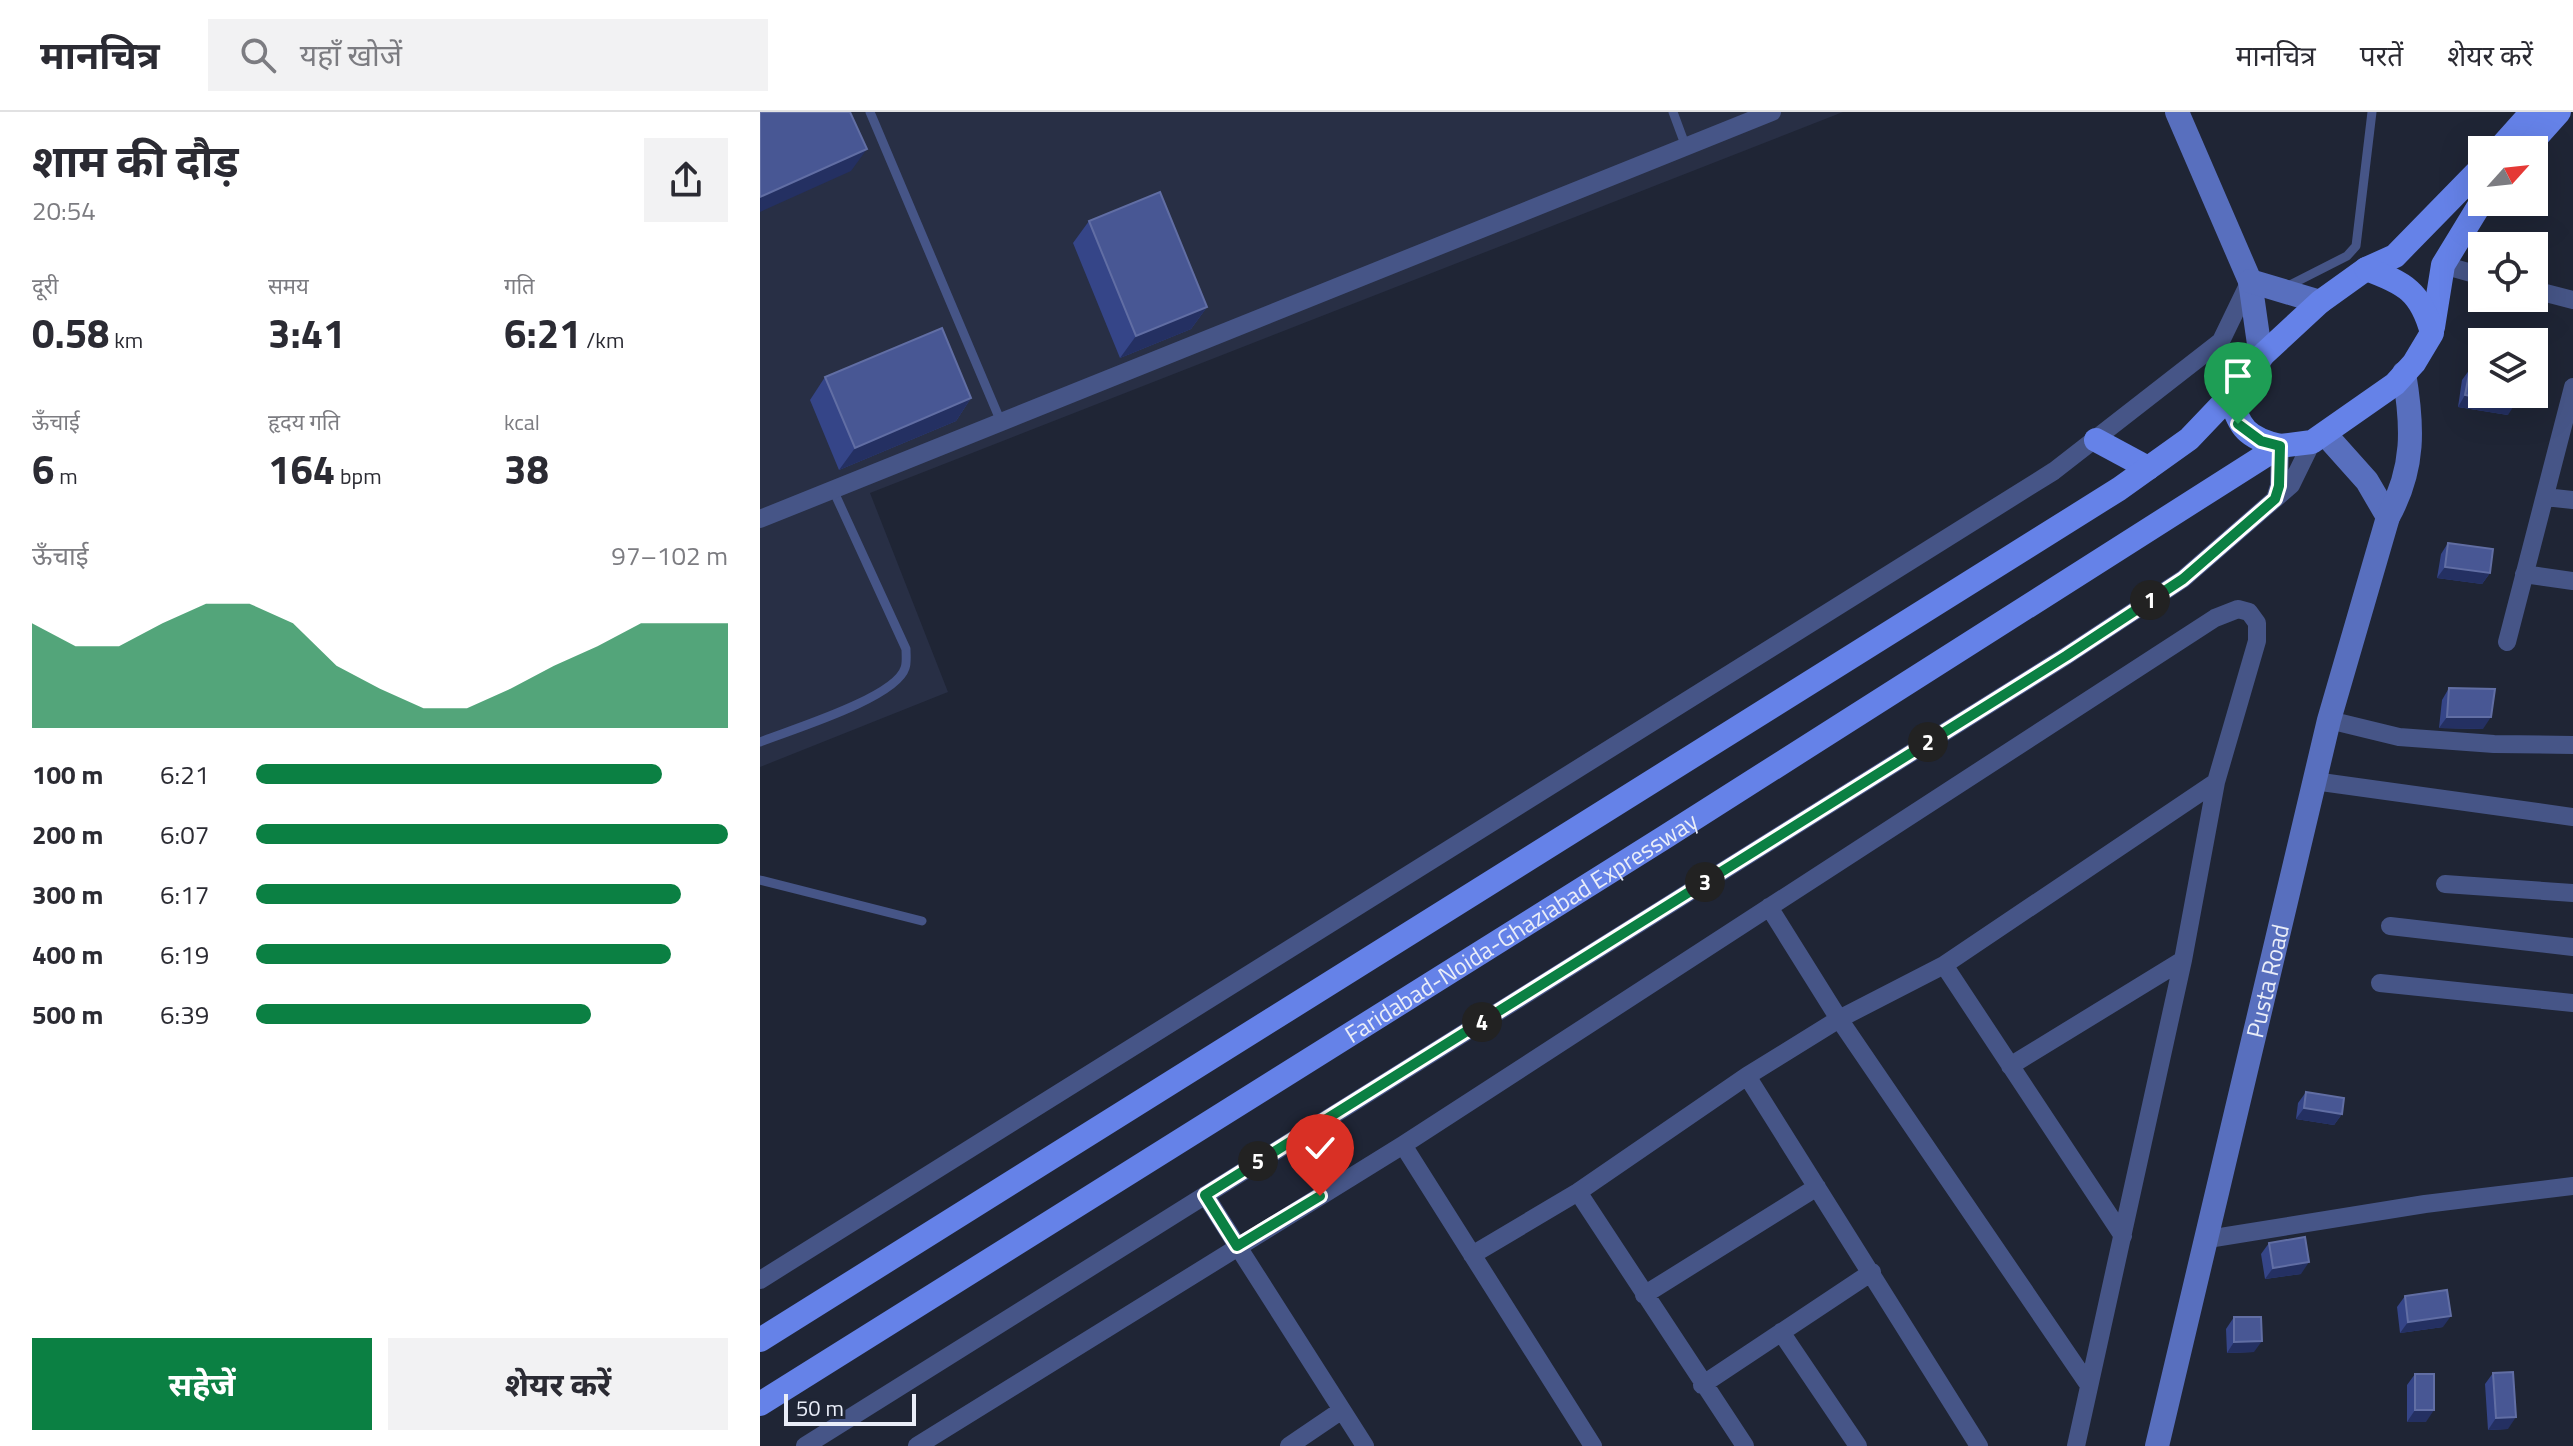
<!DOCTYPE html>
<html lang="hi">
<head>
<meta charset="utf-8">
<style>
  :root { --surface:#fff; --page:#f2f2f3; --text:#2b2b33; --muted:#7c7c81; --line:#e1e1e2; --accent:#0b8043 }
  body { margin:0; font-family:"Titillium Web","Noto Sans Devanagari",sans-serif; background:var(--page); color:var(--text); height:100vh; display:flex; flex-direction:column; font-size:30px; white-space:nowrap }
  * { box-sizing:border-box; margin:0 }
  p { font-size:26px; color:var(--muted) }
  .icon { flex:none; width:44px; height:44px; fill:none; stroke:currentColor; stroke-width:2; stroke-linecap:round; stroke-linejoin:round }
  .map { position:relative; flex:1; overflow:hidden }
  .drawer { display:flex; flex-direction:column; background:var(--surface); width:760px }
  .drawer>* { flex:none }
  .needle { width:52px; rotate:63deg }
  .fabs { position:absolute; left:1708px; top:24px; display:grid; gap:16px }
  .fabs a { display:grid; place-items:center; width:80px; height:80px; border-radius:0px; background:var(--surface); box-shadow:0 8px 32px #0002; font-size:40px }
  .scale { position:absolute; left:24px; bottom:20px; width:132px; box-sizing:border-box; padding-left:8px; border:4px solid #e9edf8; border-top:0; font-size:22px; line-height:28px; white-space:nowrap; color:#e9edf8; -webkit-text-stroke:6px #1f2535; paint-order:stroke }
  .pin { position:absolute; display:grid; place-items:center; width:68px; height:68px; color:#fff; margin:-82px -34px; border-radius:50% 50% 50% 0; rotate:-45deg; box-shadow:0 0 8px #0007 }
  .pin .icon { rotate:45deg }
  .km { position:absolute; width:40px; height:40px; margin:-20px; border-radius:50%; background:#222; color:#fff; font-size:22px; line-height:40px; text-align:center }
  .round { display:grid; place-items:center; flex:none; width:84px; height:84px; border-radius:0px; background:var(--page) }
  .summary { display:flex; align-items:center; justify-content:space-between; height:136px; padding:0 32px }
  h1 { font-size:44px; font-weight:700; line-height:60px }
  .figures { display:grid; grid-template-columns:repeat(3,1fr); gap:12px; height:136px; padding:8px 32px }
  .figures div { display:grid; align-content:center }
  .figures b { font-size:40px; font-weight:700 }
  .figures small { font-size:22px; font-weight:400 }
  .figures p { font-size:22px }
  .chart { height:224px; padding:16px 32px }
  .chart p { display:flex; justify-content:space-between }
  .chart svg { width:100%; height:144px; margin-top:8px; fill:var(--accent); opacity:.7 }
  .cta { display:flex; gap:16px; margin-top:auto; padding:16px 32px }
  .cta a { flex:1; height:92px; border-radius:0px; background:var(--accent); color:#fff; font-size:32px; font-weight:700; line-height:92px; text-align:center }
  .cta a+a { background:var(--page); color:var(--text) }
  ul { padding:0 32px; list-style:none; font-size:26px }
  li { display:grid; grid-template-columns:128px 96px 1fr; align-items:center; height:60px }
  li i { height:20px; border-radius:10px; background:var(--accent) }
  header { display:flex; align-items:center; gap:48px; box-sizing:border-box; height:112px; padding:0 40px; background:var(--surface); border-bottom:2px solid var(--line) }
  header strong { font-size:38px }
  nav { display:flex; gap:44px; margin-inline-start:auto; font-size:28px }
  .search { width:560px; height:72px; background:var(--page); display:flex; align-items:center; gap:20px; box-sizing:border-box; padding:0 28px; border-radius:0px; color:var(--muted); font-size:30px }
  main { display:flex; flex:1; min-height:0 }
  .map>svg:first-child { display:block }
  .built { fill:#282f45 }
  .lines { fill:none; stroke-linecap:round; stroke-linejoin:round }
  .lane { stroke:#465587; stroke-width:9 }
  .street { stroke:#465587; stroke-width:18 }
  .secondary { stroke:#586fbe; stroke-width:24 }
  .primary { stroke:#6582e8; stroke-width:24 }
  .wall { fill:#354588 }
  .shaded-wall { fill:#243062 }
  .building { fill:#485794; stroke:#616ea4; stroke-width:2 }
  .route-casing { stroke:#fff; stroke-width:16 }
  .route { stroke:#0b8043; stroke-width:10 }
  .labels { text-anchor:middle; dominant-baseline:central; stroke-width:8; stroke-linejoin:round; paint-order:stroke }
  .street-label { font-size:24px; fill:#e9edf8; stroke:#1f2535 }
</style>
</head>
<body>
<header>
<strong>मानचित्र</strong>
<div class="search"><svg class="icon" aria-label="search" viewBox="0 0 24 24"><circle cx="10" cy="10" r="6"/><path d="M15 15l6 6"/></svg>यहाँ खोजें</div>
<nav><a>मानचित्र</a><a>परतें</a><a>शेयर करें</a></nav>
</header>
<main>
<section class="drawer">
<div class="summary"><div><h1>शाम की दौड़</h1><p>20:54</p></div><a class="round"><svg class="icon" aria-label="share" viewBox="0 0 24 24"><path d="M12 15V3M7 8l5-5 5 5M5 13v7h14v-7"/></svg></a></div>
<div class="figures">
<div><p>दूरी</p><b>0.58<small> km</small></b></div>
<div><p>समय</p><b>3:41</b></div>
<div><p>गति</p><b>6:21<small> /km</small></b></div>
</div>
<div class="figures">
<div><p>ऊँचाई</p><b>6<small> m</small></b></div>
<div><p>हृदय गति</p><b>164<small> bpm</small></b></div>
<div><p>kcal</p><b>38</b></div>
</div>
<div class="chart"><p><span>ऊँचाई</span>97–102 m</p>
<svg viewBox="0 0 160 44" preserveAspectRatio="none"><path d="M0 44V12L10 19L20 19L30 12L40 6L50 6L60 12L70 25L80 32L90 38L100 38L110 32L120 25L130 19L140 12L150 12L160 12V44z"/></svg>
</div>
<ul>
<li><b>100 m</b>6:21<i style="width:86%"></i></li>
<li><b>200 m</b>6:07<i style="width:100%"></i></li>
<li><b>300 m</b>6:17<i style="width:90%"></i></li>
<li><b>400 m</b>6:19<i style="width:88%"></i></li>
<li><b>500 m</b>6:39<i style="width:71%"></i></li>
</ul>
<div class="cta"><a>सहेजें</a><a>शेयर करें</a></div>
</section>
<div class="map">
<svg width="1813" height="1334" viewBox="0 0 1813 1334">
  <rect width="100%" height="100%" fill="#1f2535"/>
  <path class="built" d="M0,0H1083L110,381L188,580L0,655Z"/>
  <g class="lines">
    <path class="lane" d="M110,0L241,310
      M913,0L926,35
      M1526,175L1587,144L1596,134L1612,0
      M0,630C30,618 136,586 145,556C147,551 146,542 146,537L74,380
      M0,768L162,809"/>
    <path class="street" d="M1683,153L1722,164
      M1774,178L1813,188
      M1785,385L1813,388
      M1515,387L1519,374L1520,334
      M0,407L1012,0
      M1764,462L1813,469
      M1747,530L1813,275
      M1569,608L1639,625L1734,632L1813,633
      M1554,669L1813,705
      M1685,772L1813,781
      M1009,795L1079,907L1328,1272
      M1630,814L1813,835
      M1184,853L1363,1124
      M1620,871L1813,891
      M1250,954L1423,848
      M987,964L1079,907L1184,853L1456,670
      M643,1033L833,1334
      M818,1080L985,1334
      M445,1083L605,1334
      M1448,1127L1665,1092L1813,1074
      M712,1143L818,1080L987,964L1219,1334
      M0,1168L1294,359L1461,229L1490,169
      M884,1183L1057,1075
      M1021,1220L1098,1334
      M942,1273L1112,1160
      M45,1334L1306,544L1423,467L1515,387L1531,373L1552,330
      M157,1334L643,1033L1455,506L1478,497L1489,500L1497,511V529L1456,670L1423,848L1316,1334
      M529,1334L582,1298"/>
    <g class="secondary">
      <path d="M1417,0L1490,169L1501,246"/>
      <path d="M1490,169L1560,190"/>
      <path d="M1565,322L1607,369L1628,405"/>
      <path id="s1" d="M1397,1334L1569,608L1628,405C1655,356 1653,314 1644,261"/>
    </g>
    <g class="primary">
      <path d="M1738,38L1772,0"/>
      <path d="M1765,38L1799,0"/>
      <path d="M1673,215L1683,153L1722,89"/>
      <path d="M1336,328L1388,356"/>
      <path d="M1520,334C1487,326 1479,316 1470,284L1480,264L1560,190L1606,157L1635,144L1722,55"/>
      <path d="M0,1228L1359,377L1429,327L1470,284"/>
      <path id="s2" d="M0,1292L905,725L1520,334L1552,330L1635,272L1654,251L1672,221C1661,180 1645,171 1606,157"/>
    </g>
  </g>
  <path class="wall" d="M329,109L447,195L431,217L360,246L313,131Z
    M1710,257L1748,303L1698,295L1702,268Z
    M65,265L211,286L196,309L79,358L50,288Z
    M1688,431L1730,461L1722,472L1677,466L1681,442Z
    M1689,576L1723,617L1679,616L1682,588Z
    M1546,980L1582,1002L1574,1013L1536,1007L1538,991Z
    M1509,1131L1541,1162L1505,1167L1501,1142Z
    M1645,1184L1683,1215L1640,1221L1637,1195Z
    M1474,1205L1494,1240L1467,1241L1466,1217Z
    M1733,1261L1748,1317L1728,1318L1725,1272Z
    M1655,1262L1666,1310H1647V1273Z"/>
  <path class="shaded-wall" d="M107,37L91,59L0,100V85Z
    M447,195L431,217L360,246L376,224Z
    M1705,283L1755,292L1748,303L1698,295Z
    M211,286L196,309L79,358L95,336Z
    M1685,455L1730,461L1722,472L1677,466Z
    M1687,605H1731L1723,617L1679,616Z
    M1544,996L1582,1002L1574,1013L1536,1007Z
    M1549,1150L1541,1162L1505,1167L1513,1156Z
    M1691,1204L1683,1215L1640,1221L1648,1210Z
    M1502,1229L1494,1240L1467,1241L1474,1230Z
    M1655,1298H1674L1666,1310H1647Z
    M1756,1305L1748,1317L1728,1318L1736,1306Z"/>
  <path class="building" d="M0,0H90L107,37L0,85Z
    M400,80L447,195L376,224L329,109Z
    M182,216L211,286L95,336L65,265Z
    M1710,257L1722,259V282H1757L1755,292L1705,283Z
    M1688,431L1733,437L1730,461L1685,455Z
    M1689,576L1735,577L1731,605H1687Z
    M1546,980L1584,986L1582,1002L1544,996Z
    M1545,1125L1549,1150L1513,1156L1509,1131Z
    M1687,1178L1691,1204L1648,1210L1645,1184Z
    M1474,1205H1501L1502,1229L1474,1230Z
    M1753,1260L1756,1305L1736,1306L1733,1261Z
    M1655,1262H1674V1298H1655Z"/>
  <g class="lines">
    <g class="route-casing">
      <path id="route" d="M560,1084L477,1134L445,1083L1306,544L1423,467L1515,387L1519,374L1520,334L1501,329L1478,312"/>
    </g>
    <use href="#route" class="route"/>
  </g>
  <g class="labels">
    <g class="street-label">
      <text stroke="none"><textPath href="#s2" startOffset="898">Faridabad-Noida-Ghaziabad Expressway</textPath></text>
      <text stroke="none"><textPath href="#s1" startOffset="478">Pusta Road</textPath></text>
    </g>
  </g>
</svg>
<div class="fabs">
<a><svg class="needle" viewBox="-14 -14 28 28"><path d="M0-13l5 13h-10z" fill="#e53935"/><path d="M0 13l5-13h-10z" fill="#7c7c81"/></svg></a>
<a><svg class="icon" aria-label="locate" viewBox="0 0 24 24"><circle cx="12" cy="12" r="6"/><path d="M12 2v4M12 18v4M2 12h4M18 12h4"/></svg></a>
<a><svg class="icon" aria-label="layers" viewBox="0 0 24 24"><path d="M12 4l9 5-9 5-9-5zM3 14l9 5 9-5"/></svg></a>
</div>
<div class="scale">50 m</div>
<div class="pin" style="left:1478px;top:312px;background:#1e9e55"><svg class="icon" aria-label="arrive" viewBox="0 0 24 24"><path d="M6 21V4h12l-3 4 3 4H6"/></svg></div>
<div class="pin" style="left:560px;top:1084px;background:#d93025"><svg class="icon" aria-label="check" viewBox="0 0 24 24"><path d="M5 12l5 5 9-10"/></svg></div>
<b class="km" style="left:1390px;top:488px">1</b>
<b class="km" style="left:1168px;top:630px">2</b>
<b class="km" style="left:945px;top:770px">3</b>
<b class="km" style="left:722px;top:910px">4</b>
<b class="km" style="left:498px;top:1049px">5</b>
</div>
</main>
</body>
</html>
